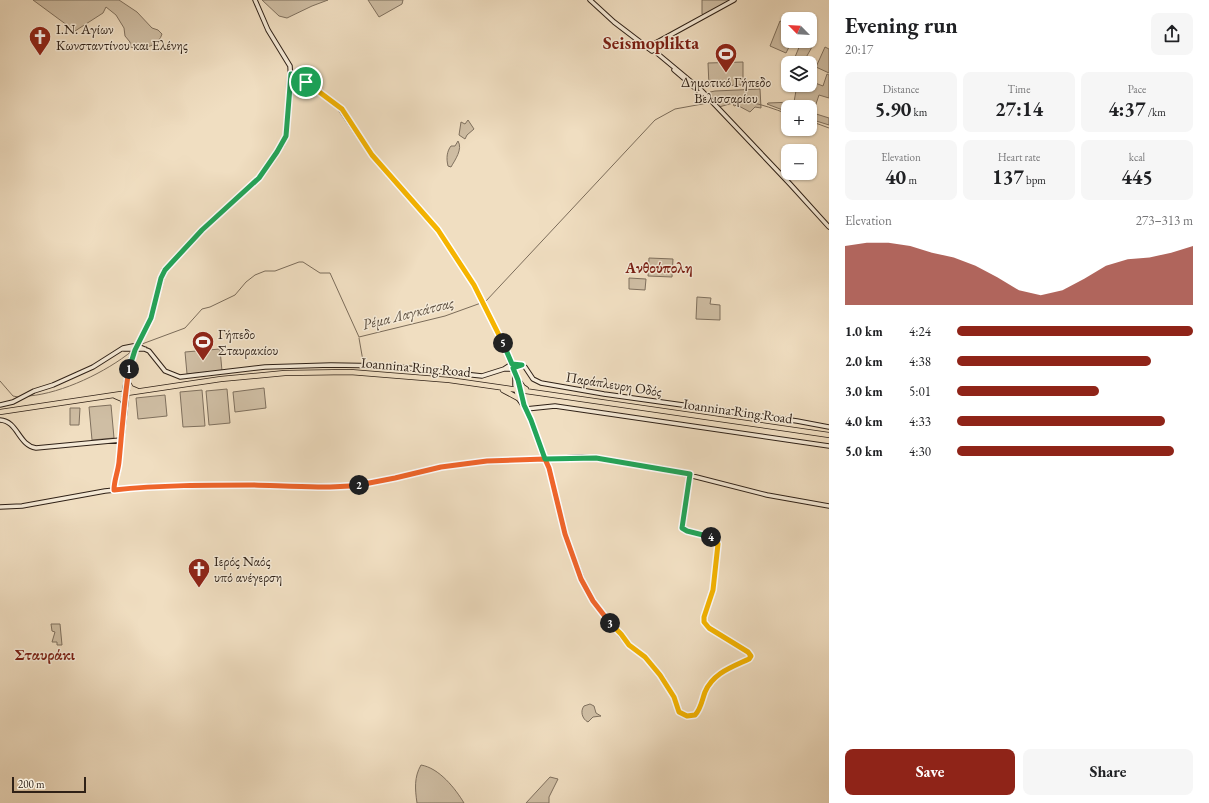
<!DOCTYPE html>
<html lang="en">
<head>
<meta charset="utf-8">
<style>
  :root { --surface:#fff; --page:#f6f6f6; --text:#202124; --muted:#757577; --accent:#8f2418 }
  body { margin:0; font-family:"EB Garamond",serif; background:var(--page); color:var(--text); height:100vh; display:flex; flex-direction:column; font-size:15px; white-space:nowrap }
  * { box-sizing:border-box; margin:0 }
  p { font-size:13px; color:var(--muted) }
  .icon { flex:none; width:22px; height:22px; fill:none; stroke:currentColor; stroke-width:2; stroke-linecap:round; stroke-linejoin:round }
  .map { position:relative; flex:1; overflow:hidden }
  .details { display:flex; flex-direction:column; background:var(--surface); width:380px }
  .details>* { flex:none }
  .needle { width:26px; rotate:294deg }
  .fabs { position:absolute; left:781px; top:12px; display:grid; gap:8px }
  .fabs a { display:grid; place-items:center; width:36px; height:36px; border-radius:8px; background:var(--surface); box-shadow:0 1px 3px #0004; font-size:20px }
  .scale { position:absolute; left:12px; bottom:10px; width:74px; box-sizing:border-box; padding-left:4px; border:2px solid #2f2117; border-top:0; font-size:11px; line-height:14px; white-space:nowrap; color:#2f2117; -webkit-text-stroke:3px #f5ead7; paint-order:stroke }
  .pin { position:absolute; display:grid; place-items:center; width:34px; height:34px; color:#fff; margin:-17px; border:2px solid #fff; border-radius:50%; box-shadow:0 1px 4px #0007 }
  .km { position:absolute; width:20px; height:20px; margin:-10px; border-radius:50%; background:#222; color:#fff; font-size:11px; line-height:20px; text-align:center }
  .round { display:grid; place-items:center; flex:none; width:42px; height:42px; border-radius:8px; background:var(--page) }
  .headline { display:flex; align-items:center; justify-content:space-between; height:68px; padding:0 16px }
  h1 { font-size:22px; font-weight:700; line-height:30px }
  .stats { display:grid; grid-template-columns:repeat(3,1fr); gap:6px; height:68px; padding:4px 16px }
  .stats div { display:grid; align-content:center; border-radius:8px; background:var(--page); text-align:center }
  .stats b { font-size:20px; font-weight:700 }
  .stats small { font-size:11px; font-weight:400 }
  .stats p { font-size:11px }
  .chart { height:112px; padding:8px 16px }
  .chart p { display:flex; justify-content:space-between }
  .chart svg { width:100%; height:72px; margin-top:4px; fill:var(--accent); opacity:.7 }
  .primary-button { display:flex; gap:8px; margin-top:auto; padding:8px 16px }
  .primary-button a { flex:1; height:46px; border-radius:8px; background:var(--accent); color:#fff; font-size:16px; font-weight:700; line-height:46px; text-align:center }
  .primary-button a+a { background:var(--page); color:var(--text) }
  ul { padding:0 16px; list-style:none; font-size:13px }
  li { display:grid; grid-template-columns:64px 48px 1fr; align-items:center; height:30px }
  li i { height:10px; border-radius:5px; background:var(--accent) }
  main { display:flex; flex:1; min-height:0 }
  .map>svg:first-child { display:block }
  .green { fill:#cfbea4; stroke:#7f705e }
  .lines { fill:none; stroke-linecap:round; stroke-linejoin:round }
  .stream { stroke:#7b6c5a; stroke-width:1 }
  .secondary-casing { stroke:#2f2117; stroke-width:5.5 }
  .highway-casing { stroke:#2f2117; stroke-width:6 }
  .secondary { stroke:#f5ead7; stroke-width:3.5 }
  .highway { stroke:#f0dec1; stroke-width:4.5 }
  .split-1-casing { stroke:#fff; stroke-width:8 }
  .split-2-casing { stroke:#fff; stroke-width:8 }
  .split-3-casing { stroke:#fff; stroke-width:8 }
  .split-4-casing { stroke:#fff; stroke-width:8 }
  .split-5-casing { stroke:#fff; stroke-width:8 }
  .split-6-casing { stroke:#fff; stroke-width:8 }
  .split-1 { stroke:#22a559; stroke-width:5 }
  .split-2 { stroke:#f0652b; stroke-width:5 }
  .split-3 { stroke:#f0652b; stroke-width:5 }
  .split-4 { stroke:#f5b400; stroke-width:5 }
  .split-5 { stroke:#22a559; stroke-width:5 }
  .split-6 { stroke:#f5b400; stroke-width:5 }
  .labels { text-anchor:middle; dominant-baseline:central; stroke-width:3; stroke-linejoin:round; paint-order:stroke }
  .poi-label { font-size:14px; fill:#2f2117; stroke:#f5ead7; text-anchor:start }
  .street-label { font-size:14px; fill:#2f2117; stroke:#f5ead7 }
  .neighbourhood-label { font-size:15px; font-weight:bold; fill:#7a1f14; stroke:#f5ead7 }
  .water-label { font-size:15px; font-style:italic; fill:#5b4d3e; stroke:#f5ead7 }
  .quarter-label { font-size:16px; font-weight:bold; fill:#7a1f14; stroke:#f5ead7 }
  .district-label { font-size:18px; font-weight:bold; fill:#7a1f14; stroke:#f5ead7 }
</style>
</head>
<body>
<main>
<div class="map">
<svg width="829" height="803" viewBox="0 0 829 803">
  <rect width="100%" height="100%" fill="#f0dec1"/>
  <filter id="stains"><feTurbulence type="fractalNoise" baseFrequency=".005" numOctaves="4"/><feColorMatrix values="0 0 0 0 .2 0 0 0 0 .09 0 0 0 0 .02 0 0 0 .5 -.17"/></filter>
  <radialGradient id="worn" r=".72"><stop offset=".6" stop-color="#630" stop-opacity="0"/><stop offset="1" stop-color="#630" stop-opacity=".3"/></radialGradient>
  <path class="green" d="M33,0H119L137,12L152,28L158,30L162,34C159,44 149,49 138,46L136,48L130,47V42L125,36L124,28L116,15L106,7L103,13L75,31Z
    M262,0H328L312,6L287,18L279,16Z
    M368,0H403L402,4L379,17Z
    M702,0H730L704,15L702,14Z
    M780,21L788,24V41H792L786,53L770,46Z
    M810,37L816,40L804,61L795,57L800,45L792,41H810Z
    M825,47L829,49V73L816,67Z
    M743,62V85L709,86L708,63Z
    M827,74L829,75V98L819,95L813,113L829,118V125L810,119V107H788V112L767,104L768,103L794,102L797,85H810V81L823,86Z
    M760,89L761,108L755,107L750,112L737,105L734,106L733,103L719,107L708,95L710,92L715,91Z
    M468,120L474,129L467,135L465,139L459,135L461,122L465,124Z
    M458,141C463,149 455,160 451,167L448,166C446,158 447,151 451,146H455Z
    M649,258L673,259L672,277L648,276Z
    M629,278L646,279L645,290L629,289Z
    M697,297L711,298L710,304L720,305V320L696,319Z
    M220,349L222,371L187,374L185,352Z
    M264,388L266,408L235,412L233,392Z
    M227,389L230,423L209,425L206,391Z
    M202,390L205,426L183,427L180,392Z
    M165,395L167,416L138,419L136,398Z
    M111,405L114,438L92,440L89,407Z
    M70,408H80L79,425H70Z
    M51,624H60L62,645H57V642H52L55,632L52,631Z
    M590,704L594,706L596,713L601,716L593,717L588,722C582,719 580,711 584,706Z
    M421,765C439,768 455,788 464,803H417C415,789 414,777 421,765Z
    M550,777L558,779L549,797V803H526Z"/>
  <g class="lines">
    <path class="stream" d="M715,102C747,99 758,103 788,114
      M810,121L829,128
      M486,301L655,120L675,109L708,103
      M359,338L363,361
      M142,344L185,328L202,309L210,307L235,295L246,282L255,275L265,271H275L299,262H303L320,273H330L359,337L445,316L481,303
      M0,381L13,396L18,397
      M29,396C63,393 106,372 132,351"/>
    <g class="secondary-casing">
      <path id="secondary" d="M590,0L614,22L652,51L655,48
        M652,45L734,0
        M655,49L658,54L700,89L790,184L829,227
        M674,70L702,94
        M291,74L299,77L339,107L364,144L384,170L438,230L460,262L481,299L502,341L516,376
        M124,349H145
        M504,369H511L522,365
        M515,374V385L518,398L529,414L542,453L548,465L565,534L585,587L596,605L627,643L645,657L663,678L674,697L678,711L685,715L691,716C702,714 702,696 707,687C716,672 734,666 749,659L751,656L749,653C740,647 708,629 704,622V617L713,590L718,543L712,538L685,530L682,528L690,475
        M518,381L524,404
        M0,405L13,402L34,391L53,385L93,367L123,348L133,346L140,347L149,351L165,371L180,377L265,367L331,365L389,366L482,376L504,369L513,363L525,367L533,379L541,383L604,394L797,421L829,427
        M124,408L125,388L131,359L151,318L164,270L202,230L259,178L282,145L286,136L291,85L290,66L268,30L255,0
        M526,409L555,406L829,446
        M0,420C18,421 18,445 36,448L121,440
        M113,490L118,471L128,384
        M0,507L22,506L105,491L154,486L256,485L291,487L351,486L395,478L434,468L478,462L582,457L602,459L665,469L767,495L829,506"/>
    </g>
    <g class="highway-casing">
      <path id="highway" d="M518,380L523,387L526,389
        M128,383L131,388L138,391
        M503,390L518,398
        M115,396L122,399L124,403
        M0,412L221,379L285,373L350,372L449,380L829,435"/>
    </g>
    <use href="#secondary" class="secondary"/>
    <use href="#highway" class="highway"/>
  </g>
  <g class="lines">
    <g class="split-1-casing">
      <path id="split-1" d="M129,369L135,350L151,318L161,278L165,270L202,230L259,178L277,152L286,136L291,74L306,82"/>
    </g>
    <g class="split-2-casing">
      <path id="split-2" d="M129,369C124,400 122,431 119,462C118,472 114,480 114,490C161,485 207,485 254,485C289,486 324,489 359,485"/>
    </g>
    <g class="split-3-casing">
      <path id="split-3" d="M359,485L395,478L441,467L487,461L545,459L549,468L565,534L581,579L593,601L610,623"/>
    </g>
    <g class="split-4-casing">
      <path id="split-4" d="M610,623L621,634L629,645L645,657L660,675L674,697L679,712L687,716L695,715C701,709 702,700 705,692C713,673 732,667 749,659L751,656L748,652L709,628L704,622V617L713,590L718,544L717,541L711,537"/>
    </g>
    <g class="split-5-casing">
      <path id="split-5" d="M503,343L512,364L522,365L513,368L518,380L524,405L531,420L545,459L596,458L690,474L682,528L687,531L711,537"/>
    </g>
    <g class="split-6-casing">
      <path id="split-6" d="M306,82L342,109L372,155L438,230L474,285L503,343"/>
    </g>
    <use href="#split-1" class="split-1"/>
    <use href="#split-2" class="split-2"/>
    <use href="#split-3" class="split-3"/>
    <use href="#split-4" class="split-4"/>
    <use href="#split-5" class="split-5"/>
    <use href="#split-6" class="split-6"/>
  </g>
  <defs>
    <g id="church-pin" transform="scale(1.15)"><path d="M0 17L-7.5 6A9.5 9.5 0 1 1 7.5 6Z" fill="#8f2418" stroke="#f5ead7"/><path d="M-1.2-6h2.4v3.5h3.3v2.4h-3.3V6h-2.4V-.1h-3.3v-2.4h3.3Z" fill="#fff"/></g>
    <g id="stadium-pin" transform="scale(1.15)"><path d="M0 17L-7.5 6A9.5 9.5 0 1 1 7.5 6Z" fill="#8f2418" stroke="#f5ead7"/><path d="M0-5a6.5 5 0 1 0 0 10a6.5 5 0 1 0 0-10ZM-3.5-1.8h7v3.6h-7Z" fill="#fff"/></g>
  </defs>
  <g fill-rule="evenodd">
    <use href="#church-pin" x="40" y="37"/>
    <use href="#stadium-pin" x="726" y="54"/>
    <use href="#stadium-pin" x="203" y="342"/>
    <use href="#church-pin" x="199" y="569"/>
  </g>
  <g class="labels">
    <g class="poi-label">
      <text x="56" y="29">Ι.Ν. Αγίων<tspan x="56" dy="16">Κωνσταντίνου και Ελένης</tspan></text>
      <text x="726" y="82" text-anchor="middle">Δημοτικό Γήπεδο<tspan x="726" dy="16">Βελισσαρίου</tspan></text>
      <text x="218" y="334">Γήπεδο<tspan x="218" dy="16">Σταυρακίου</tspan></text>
      <text x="214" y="561">Ιερός Ναός<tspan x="214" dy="16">υπό ανέγερση</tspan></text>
    </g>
    <g class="street-label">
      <text transform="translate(416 367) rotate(5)">Ioannina Ring Road</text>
      <text transform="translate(614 384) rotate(9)">Παράπλευρη Οδός</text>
      <text transform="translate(738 411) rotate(8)">Ioannina Ring Road</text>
    </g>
    <g class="neighbourhood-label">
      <text x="659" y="267">Ανθούπολη</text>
    </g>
    <g class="water-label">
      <text transform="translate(408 313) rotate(-14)">Ρέμα Λαγκάτσας</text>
    </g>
    <g class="quarter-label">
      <text x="45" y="654">Σταυράκι</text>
    </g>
    <g class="district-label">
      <text x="651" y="42">Seismoplikta</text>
    </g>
  </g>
  <rect width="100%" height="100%" filter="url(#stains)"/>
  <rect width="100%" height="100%" fill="url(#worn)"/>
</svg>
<div class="fabs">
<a><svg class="needle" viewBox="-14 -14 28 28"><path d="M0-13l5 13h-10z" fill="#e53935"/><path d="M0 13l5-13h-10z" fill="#757577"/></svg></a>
<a><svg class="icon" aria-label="layers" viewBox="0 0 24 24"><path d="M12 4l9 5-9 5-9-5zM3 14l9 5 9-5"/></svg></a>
<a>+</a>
<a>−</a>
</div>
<div class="scale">200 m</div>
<div class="pin" style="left:306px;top:82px;background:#1e9e55"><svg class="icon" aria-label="arrive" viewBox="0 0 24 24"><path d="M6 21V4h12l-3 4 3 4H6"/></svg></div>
<b class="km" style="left:129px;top:369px">1</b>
<b class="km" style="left:359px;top:485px">2</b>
<b class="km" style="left:610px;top:623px">3</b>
<b class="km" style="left:711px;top:537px">4</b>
<b class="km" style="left:503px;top:343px">5</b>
</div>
<section class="details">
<div class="headline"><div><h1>Evening run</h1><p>20:17</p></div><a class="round"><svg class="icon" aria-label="share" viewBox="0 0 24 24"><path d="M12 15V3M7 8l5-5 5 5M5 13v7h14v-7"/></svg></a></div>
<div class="stats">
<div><p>Distance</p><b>5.90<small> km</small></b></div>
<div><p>Time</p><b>27:14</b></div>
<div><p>Pace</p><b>4:37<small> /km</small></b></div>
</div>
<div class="stats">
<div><p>Elevation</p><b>40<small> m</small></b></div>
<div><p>Heart rate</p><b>137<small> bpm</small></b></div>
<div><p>kcal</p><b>445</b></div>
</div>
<div class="chart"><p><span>Elevation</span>273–313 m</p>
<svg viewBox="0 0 160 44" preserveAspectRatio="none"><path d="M0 44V8L10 6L20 6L30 8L40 12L50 15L60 20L70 27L80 35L90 38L100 35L110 28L120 20L130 16L140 15L150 12L160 8V44z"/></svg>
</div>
<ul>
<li><b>1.0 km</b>4:24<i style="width:100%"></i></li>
<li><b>2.0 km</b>4:38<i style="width:82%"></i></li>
<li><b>3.0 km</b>5:01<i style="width:60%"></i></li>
<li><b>4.0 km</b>4:33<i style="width:88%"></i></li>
<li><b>5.0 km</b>4:30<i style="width:92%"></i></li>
</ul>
<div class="primary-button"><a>Save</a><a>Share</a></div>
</section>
</main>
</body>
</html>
